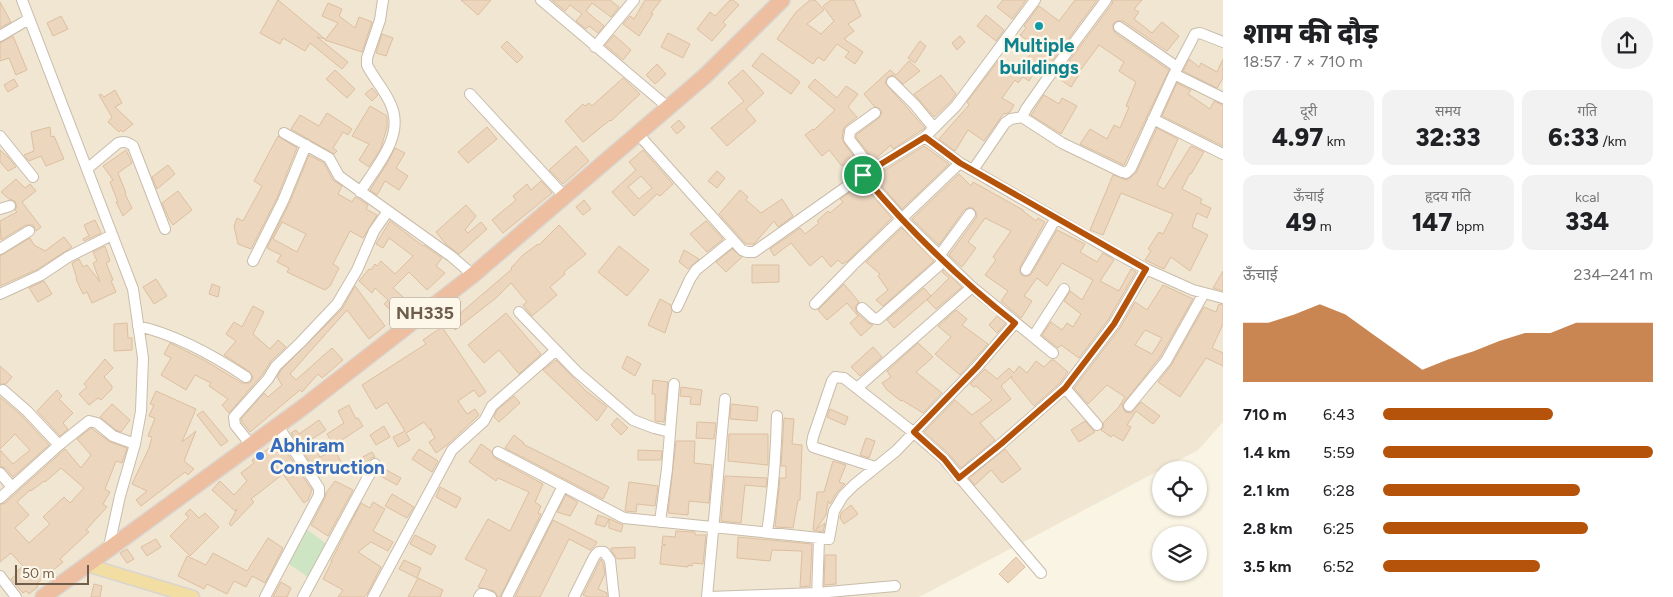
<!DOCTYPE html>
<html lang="hi">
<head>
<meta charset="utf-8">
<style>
  :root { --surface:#fff; --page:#f2f2f2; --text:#202124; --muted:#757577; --accent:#b45309 }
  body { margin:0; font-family:Figtree,"Noto Sans Devanagari",sans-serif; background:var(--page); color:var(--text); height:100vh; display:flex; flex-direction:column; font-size:19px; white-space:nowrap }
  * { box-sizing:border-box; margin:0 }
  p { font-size:16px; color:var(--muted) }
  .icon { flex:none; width:28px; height:28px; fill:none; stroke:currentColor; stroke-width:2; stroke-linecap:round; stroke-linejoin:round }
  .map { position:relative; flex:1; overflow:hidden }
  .drawer { display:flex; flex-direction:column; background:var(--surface); width:450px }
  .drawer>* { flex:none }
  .fabs { position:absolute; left:1152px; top:461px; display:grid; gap:10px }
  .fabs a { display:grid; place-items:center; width:55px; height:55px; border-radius:50%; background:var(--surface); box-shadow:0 1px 4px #0004; font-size:25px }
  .scale { position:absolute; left:15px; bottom:12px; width:74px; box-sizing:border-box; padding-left:5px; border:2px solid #6f5d4c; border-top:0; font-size:14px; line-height:18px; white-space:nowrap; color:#6f5d4c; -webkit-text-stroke:4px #fdf7e9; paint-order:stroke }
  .pin { position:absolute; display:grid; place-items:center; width:42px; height:42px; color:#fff; margin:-21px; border:2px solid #fff; border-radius:50%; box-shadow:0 1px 5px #0007 }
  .round { display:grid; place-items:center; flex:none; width:52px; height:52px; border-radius:26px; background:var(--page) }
  .summary { display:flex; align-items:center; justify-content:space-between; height:85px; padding:0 20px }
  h1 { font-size:28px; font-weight:800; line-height:38px }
  .metrics { display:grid; grid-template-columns:repeat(3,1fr); gap:8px; height:85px; padding:5px 20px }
  .metrics div { display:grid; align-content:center; border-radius:12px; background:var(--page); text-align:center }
  .metrics b { font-size:25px; font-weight:800 }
  .metrics small { font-size:14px; font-weight:400 }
  .metrics p { font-size:14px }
  .chart { height:140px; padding:10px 20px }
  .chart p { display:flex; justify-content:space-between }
  .chart svg { width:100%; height:90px; margin-top:5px; fill:var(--accent); opacity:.7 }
  ul { padding:0 20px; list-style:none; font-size:16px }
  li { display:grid; grid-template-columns:80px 60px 1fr; align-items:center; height:38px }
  li i { height:12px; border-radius:6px; background:var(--accent) }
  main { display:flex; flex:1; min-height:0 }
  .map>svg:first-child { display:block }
  .residential { fill:#f0e6d2 }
  .green { fill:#cde5c3 }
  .building { fill:#ecd6be; stroke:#ddbfa0; fill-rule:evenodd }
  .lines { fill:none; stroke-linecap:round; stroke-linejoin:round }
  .minor-casing { stroke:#c9bcab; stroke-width:12 }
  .major-casing { stroke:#dad5d0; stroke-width:15 }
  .highway-casing { stroke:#dad5d0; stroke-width:18 }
  .minor { stroke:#fff; stroke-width:10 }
  .major { stroke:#f2dea2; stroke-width:12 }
  .highway { stroke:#edbea0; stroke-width:15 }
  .route-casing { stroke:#fff; stroke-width:10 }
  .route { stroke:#b45309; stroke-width:6 }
  .culture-dot { fill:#0f9aa8; stroke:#fdf7e9; stroke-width:2 }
  .shop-dot { fill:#3f7fe0; stroke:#fdf7e9; stroke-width:2 }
  .labels { text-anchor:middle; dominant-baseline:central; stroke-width:5; stroke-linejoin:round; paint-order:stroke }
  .shield { fill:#fdf7e9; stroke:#9a8b7b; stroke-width:1 }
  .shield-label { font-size:18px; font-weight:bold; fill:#6f5d4c }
  .culture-label { font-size:19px; font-weight:bold; fill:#0d838f; stroke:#fdf7e9 }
  .shop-label { font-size:19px; font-weight:bold; fill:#366cbe; stroke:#fdf7e9; text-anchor:start }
</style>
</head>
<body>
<main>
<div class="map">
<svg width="1223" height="597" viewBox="0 0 1223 597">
  <rect width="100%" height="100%" fill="#f9f4e3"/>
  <path class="residential" d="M0,0H1223V422L1198,450L919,597H0Z"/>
  <path class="green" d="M302,526L328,545L308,577L283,560Z"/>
  <path class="building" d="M278,0L325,39L317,37L348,62L342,69L310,43L305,51L283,38L280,44L260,33Z
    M461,0H491L478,15Z
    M552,0H610L619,7L611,17L592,3L586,11L604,26L598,33L589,26L586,29L576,21L582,14L570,5L565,11Z
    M645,0H661L651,13L653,14L639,36L623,24L630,16L634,19Z
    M730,0H733L739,5L723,22L726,25L712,41L697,29L710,12L715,16Z
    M810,0H815L824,10L807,24L821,34L834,21L823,6L831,0H854L861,16L848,24L854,31L844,39L863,52L855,64L845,57L849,52L837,44L824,61L818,57L813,64L777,39L796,12Z
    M1003,0H1026L1012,19L997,7Z
    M1075,0H1097L1049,65L1042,60L1029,81L1023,77L1018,83L1015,80L1002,98L1014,105L1010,112L1006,114L1004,113L984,141L968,130L955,151L939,139L969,105L967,102L998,61L1016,73L1036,47L1020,35L1026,28L1024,26L1039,6L1059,21Z
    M1113,0H1142L1134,9L1139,12L1134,19L1152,33L1162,22L1179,36L1167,51L1123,21H1117L1113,24V29L1115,33L1169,70L1124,165L1080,144L1090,129L1107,139L1114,125L1120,128L1129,107L1126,106L1136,82L1119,71L1124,62L1099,45L1079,72L1080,73L1071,87L1057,77L1112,4Z
    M0,2L11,22L0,28Z
    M328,3L342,9L339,16L355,28L359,17L372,22L362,52L325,40L338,23L322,16Z
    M986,15L1004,30L996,41L977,26Z
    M61,16L68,29L53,36L47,23Z
    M668,33L690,44L683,58L661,47Z
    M382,34L393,38L386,56L376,53Z
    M614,35L631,50L623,60L605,45Z
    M13,36L27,70L16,75L9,58L0,61V43Z
    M960,36L965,42L957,50L952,43Z
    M507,41L523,57L517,63L501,47Z
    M920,41L926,46L915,63L908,58Z
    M762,53L800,82L791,94L752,66Z
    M1189,59L1199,67L1201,63L1217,72L1223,59V78L1217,88L1183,71Z
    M909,61L920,71L903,84L893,75L888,77L885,83L925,128L893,149L891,145L874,160L856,137V135L879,118L882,112L880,109L874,106L864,94L890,70L896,75Z
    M657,64L666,74L655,84L646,75Z
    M335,70L355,89L347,98L326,79Z
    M743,70L764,93L746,109L756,121L727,146L711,128L744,101L728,83Z
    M941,75L956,94L951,101L934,117L914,94Z
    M623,78L640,94L611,121L610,120L583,142L565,121L583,104L585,106L589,103L592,106Z
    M14,79L18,86L8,92L4,85Z
    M815,79L837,98L846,86L858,94L848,107L857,117L844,127L842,138L844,143L854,157L842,166L829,150L822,156L805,135L813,129L814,130L835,110L808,87Z
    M1177,83L1191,90L1188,94L1210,109L1214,101L1223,105V146L1162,116Z
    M372,88L378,95L372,101L365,94Z
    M115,90L122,103L115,107L133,124L123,132L121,130L119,132L108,122L112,117L99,95L101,94L104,97Z
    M1044,95L1059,104L1062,98L1077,106L1061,134L1031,115Z
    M370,106L387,116V127L381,148L369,167L359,160L369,144L352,136Z
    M327,113L352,129L348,135L343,132L333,148L337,151L334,154L291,129L300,115L319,126Z
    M679,120L685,127L677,134L671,127Z
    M50,127L51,137L54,136L64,159L46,166L41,156L29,161L24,155L34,151L31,132Z
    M487,127L497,139L468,163L458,152Z
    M1157,128L1178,139L1157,185L1164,189L1191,146L1204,152L1191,174L1190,173L1182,189L1202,199L1200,203L1211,208L1207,218L1197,213L1192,227L1208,235L1190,271L1171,257L1164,269L1145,260L1151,251L1148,249L1159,232L1163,234L1173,214L1121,193L1103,235L1090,230L1113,175L1127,180L1136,173Z
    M278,136L297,148L277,198L251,249L238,244L234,226L237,218L243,221L262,186L254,181Z
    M576,146L589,161L563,184L549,170Z
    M924,146L949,164L902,209L874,177Z
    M395,148L405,153L396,168L408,176L399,190L385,181L377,195L370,190L386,165Z
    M0,150L8,157L16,167L8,171L0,162Z
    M126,150L132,163L118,173L126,193L125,194L132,208L123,216L116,202H118L110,182L113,180L103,166Z
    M643,150L673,184L660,196L657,194L634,216L612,192L636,170L629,162ZM641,176L652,188L639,199L628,187Z
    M309,155L324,163L333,180L342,186L338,194L352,202L355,197L359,199L368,205L366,209L377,215L363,238L350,231L333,264L339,268L330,286L325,290L287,272L289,268L277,262L281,255L267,248L289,204ZM282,222L306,234L297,252L273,239Z
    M168,165L175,174L157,189L152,177Z
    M717,171L725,178L717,188L708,181Z
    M959,174L971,186L973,182L1023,210V211L1036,221L1038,218L1045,222L1020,267V273L1023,276H1029L1032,273L1057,230L1085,244L1080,252L1097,262L1103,253L1114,260L1100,281L1119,291L1131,269L1136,272L1108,320L1079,358L1061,345L1058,348L1042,335L1051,322L1062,330L1067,323L1073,327L1081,314L1064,301L1070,291L1082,300L1093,280L1062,263L1047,286L1037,278L1024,296L1032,301L1021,318L1001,301L1008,291L985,275L996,260L993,257L1011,231L985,218L968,242L976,248L962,267L949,255L976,218L977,214L974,209L970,207L964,210L939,245L912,219Z
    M16,179L25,188L30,184L36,191L22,202L41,227L36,231L33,225H26L1,240L0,221L17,212L15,210L17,207L15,201L9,199L1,192Z
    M541,181L552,193L503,233L492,220L516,200L513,196L527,184L531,190Z
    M862,184L892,218L848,261L842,264L838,260L831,267L822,256L810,266L791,243L774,256L770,249L800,228L805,234L819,223L817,221L828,211L830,213L843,202L840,199Z
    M740,190L748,197L746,200L761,213L782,199L793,216L778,227L774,221L754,244H746L719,214Z
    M178,191L192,210L173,225L169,219L162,203Z
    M584,200L591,209L583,215L576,207Z
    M466,205L476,216L465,230L468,233L481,222L487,229L459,254L446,244L436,232Z
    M95,220L101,233L84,241L83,239L89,236L84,225Z
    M390,221L423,246L424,245L442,258L436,266L445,273L427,290L409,272L393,288L412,305L403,314L401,313L398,317L384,304L388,300L375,288L372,293L359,281L369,269L371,270L375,264L377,266L381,261L395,274L413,256L389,238L383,248L376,244Z
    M706,221L723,239L707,252L690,234Z
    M559,225L586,254L564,272L565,274L550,287L557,295L532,316L523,305L527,302L511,283L496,298L455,330L449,323L512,269L511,268L523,255L538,244L539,245Z
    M902,228L934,261L883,306L876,300L888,290L878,276L880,274L866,262Z
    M64,237L72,247L38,269L0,286V256L30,238L34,245L45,251Z
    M105,246L110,261L106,263L113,280L111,281L116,292L92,303L87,292L83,294L76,279H77L72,263L79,259L83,267L87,265L100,282L93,263L97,261L93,252Z
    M619,246L649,270L627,296L598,272Z
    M732,249L742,257L726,272L716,262Z
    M684,250L699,259L688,269L679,262Z
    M752,265H779V282L752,283Z
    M944,270L962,287L936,309L927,300L949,278L942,272Z
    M1223,271V291L1213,288Z
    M156,279L167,296L154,304L143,287Z
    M44,281L52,294L38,302L29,288Z
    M212,284L220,287L218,297L209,294Z
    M844,284L859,302L855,307L857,313L868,323L873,325L861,336L850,323L858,316L847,303L827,320L818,310Z
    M1163,285L1193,299L1160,357L1122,405L1125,412L1131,413L1141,402L1160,416L1153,424L1136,411L1127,425L1131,427L1123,441L1113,435L1111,437L1101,430L1104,427L1103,423L1118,408L1125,397L1107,385L1088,404L1074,388L1120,328L1135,302L1147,310ZM1145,330L1162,338L1152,354L1135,345Z
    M355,286L385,326L369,339L347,310L290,374L296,380L332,348L343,360L322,378L318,374L302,392L300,390L250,432L242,422L241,419L264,393L268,397L282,385L277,377L281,370L342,309Z
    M924,288L931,296L894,328L887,320Z
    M660,299L671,305L672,311L665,333L648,325Z
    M1219,304L1223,305V324L1212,348L1223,353V366L1206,358L1180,397L1158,382L1172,364L1204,307L1216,312Z
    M253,306L264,312L253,334L270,349L278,340L286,347L271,361L262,375L229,413L222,405L228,399L209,386L211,383L195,375L186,390L161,375L171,358L164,354L170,343L204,360L242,383H250L253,378L250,372L224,355L236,341L226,334L234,322L242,327Z
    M956,310L967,319L962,325L988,344L960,375L935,354L951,337L938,326Z
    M506,313L541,354L519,374L499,350L484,363L468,345Z
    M997,316L1006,323L997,333L989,325Z
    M127,323L128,338H132V350L114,351V324Z
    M442,327L486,392L479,397L474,390L458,401L467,414L475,409L479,415L447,445L436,453L429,442L435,438L431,431L432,429L430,430L424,422L406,433L410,440L398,447L393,437L405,431L387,402L376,409L362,385L426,344L423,340Z
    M918,343L933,357L916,372L942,393L923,413L902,400L901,401L887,390L882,383L891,377L887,371Z
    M873,347L882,357L860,376L851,367Z
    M627,356L641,364L635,376L622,368Z
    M105,359L113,368L104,377L112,386V389L101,400L98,398L89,405L79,394L87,387L84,384Z
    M556,360L586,391L607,407L597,421L543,370Z
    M1051,360H1054L1068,372L1060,383L1034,406L1011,378L1012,376L1001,386L1011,399L980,423L995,440L961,468L949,454L924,432L955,400L972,415L992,400L976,386L974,387L970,384L985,369L997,379L1009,368L1014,373L1019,366L1027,373L1036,361L1044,367Z
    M0,366L12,377L6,384H0Z
    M653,380L668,382L664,422L655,421V394H652Z
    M681,387L702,390L700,405L690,404L691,397L680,396Z
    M57,390L62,396L59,399L73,413L63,423L68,429L60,436L37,411Z
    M156,391L196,409L182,442L196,431L184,461L194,469L188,475L185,472L141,506L136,500L147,491L132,484L149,448L152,437L148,436L155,418L149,416L154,405L150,404Z
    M514,396L520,403L499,422L494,417L497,410Z
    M0,397L22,416L49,445L13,477L5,468L0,466V450L13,464L30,450L15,434L0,449Z
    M112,404L130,420L121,432L116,430L100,417Z
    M731,404L758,407L757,421L730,419Z
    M349,405L356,419L358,418L363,426L334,445L327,434L344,423L338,411Z
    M830,409L848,417L845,425L827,417Z
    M203,411L228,441L221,446L197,415Z
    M617,418L628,428L621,435L611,425Z
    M784,418L794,419L792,444L802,445L800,500H798L793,528L775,527L780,478H786V466H781Z
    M319,420L326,430L309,441L320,457L335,450L344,468L333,474L329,466L318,474L291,433L296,430L299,434Z
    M1085,421L1095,432L1079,442L1071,430Z
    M697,422L716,423L714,439L696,438Z
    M384,426L390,437L376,445L370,435Z
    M91,428L110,442L127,448L122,463L116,461L105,489L110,492L103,504L107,507L86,530L89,532L60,559L63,562L36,584L38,587L34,590L29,594L26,591L23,593L11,579L17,574L16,572L23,566L11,553L0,562V505L5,503L65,449L81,468L91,455L77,439ZM61,468L84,488L70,503L64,497L43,517L50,524L29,543L15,528L29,515L17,502L30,490L31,491L44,481L45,482Z
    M729,434H768V465L728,461Z
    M514,435L524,443L523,444L609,487L603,499L505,448Z
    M866,438L875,441L869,458L860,455Z
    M279,441L312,490L308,500L304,503L283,474L251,499L254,502L231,526L229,524L237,509L235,511L212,490L220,481L234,495L247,481L241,473L254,463L252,460Z
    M676,441H695L694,463L712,465L709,503L689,501L688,515L668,513Z
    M481,444L491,451L495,458L543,484L535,502L541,506L538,513L541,514L500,597H498L494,591L478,587L487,570L465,559L488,519L510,531L529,492L498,478L496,481L469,462Z
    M419,449L438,461L432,472L412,459Z
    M1005,449L1021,469L1002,483L991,470L975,485L969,478Z
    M638,450L662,451L661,460H638Z
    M372,452L375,457L371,458L365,464L361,458Z
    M833,461L846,465L839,482L845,484L837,492L830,504L828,501L826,515L816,529L825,523L823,532L813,530L817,492H824Z
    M381,467L401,478L397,485L377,474Z
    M725,476L767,478L766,487L745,485L741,523L721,521Z
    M335,481L353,490L328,536L311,525L325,498L326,493Z
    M629,482L658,486L655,506L637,504L636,512L625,511Z
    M440,487L461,498L456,508L436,497Z
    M392,494L414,507L407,518L385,506Z
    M566,495L578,502L570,516L557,512Z
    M373,502L385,509L373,531L393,542L388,551L371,542L358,552L381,567L367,594L364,597H338L343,590L323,579L332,561H331L361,503L370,508Z
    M851,505L858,514L844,524L840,518L841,513Z
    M190,509L199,518L205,513L219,527L190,556L170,536L189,517L185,514Z
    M598,515L612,520L623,525L621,532L609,528V519L605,527L595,524Z
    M553,520L597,542L595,546L590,550L569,539L540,597H515Z
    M676,531L695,532V535H706L703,564L693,563L692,566L688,565V567L660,564L662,545H666L662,544L663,536L675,537Z
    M415,535L436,546L431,555L410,544Z
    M738,537L812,544L810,586L800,587L802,551L772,550L770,561L737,558Z
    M268,538L283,548L265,583L252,576L246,587L234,581L227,594L207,584L204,589L178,576L187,556L206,565L213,553L247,571Z
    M156,539L161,547L147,556L141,547Z
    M635,547V558L617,559L611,550V548Z
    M127,549L134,559L127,563L120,553Z
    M825,555H836V584L824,585Z
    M1016,557L1025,567L1008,583L999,574Z
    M601,559L603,563L605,574L598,589L607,593V597H588L583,595Z
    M404,560L421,568L417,578L399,569Z
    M418,578L443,590L440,597H408Z
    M281,582L291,588L287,597H273Z
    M94,584L102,586L100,597H91Z"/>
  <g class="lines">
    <g class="minor-casing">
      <path id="minor" d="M22,0L133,289L143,358L141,411L135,444L120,496L108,551
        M541,0L669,108
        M1106,0L1047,79L1026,109L1022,117L1062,143L1122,172L1126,173L1131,168L1174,74L1195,34L1200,33L1223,42
        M1119,27L1177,67
        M0,36L29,19
        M595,47L634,0
        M1174,74L1223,98
        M892,82L915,105L934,128
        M470,94L565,197
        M1153,119L1223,154
        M284,133L329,158L339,176L451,256L473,275
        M638,134L742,250L747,252H754L863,175L925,137L956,106L1035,0
        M0,136L33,177
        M925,137L960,163L1116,253L1146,269L1193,290L1223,298
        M87,169L118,143C125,141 127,142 133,146L165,229
        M872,169L849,139L850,131L875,113
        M973,170L1005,123L1011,119L1022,117
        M863,175L902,219L972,287L1053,353
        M360,192C376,167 405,136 391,105C385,90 374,79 367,65V58L380,20L383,0
        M0,209L10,206
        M0,249L29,231
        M939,256L970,214
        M253,261L283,201L306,145
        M1026,270L1056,218
        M0,294L41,275L68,257L112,235
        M815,304L853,265L960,163
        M677,307L690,279L696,270L733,240
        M862,308L873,318L878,319L944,261
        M519,312L577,372L633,420L654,428L670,432
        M138,326C177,335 213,355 246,377
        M1033,337L1064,289
        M857,388L972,287
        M1065,388L1097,425
        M3,390L27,411L59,445
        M1129,406L1166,361L1204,293
        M251,445L235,425L234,417L268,379L276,366L300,343L337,304L357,270L374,231L388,211
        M498,452L624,518L829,539L834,511L843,496L854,485L896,451L977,367L1015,323
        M875,467L813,447L812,443L813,437L832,381L835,377L844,378L913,432L944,459L1041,573
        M0,473L12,487
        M959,478L1001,444L1065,388L1114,324L1146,269
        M0,498L59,445L89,421L97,423L113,436L135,444
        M660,522L667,469L674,384
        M767,532C773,493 776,455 777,416
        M0,576L16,597
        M265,597L319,495V488L278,426
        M303,597L375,464
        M373,597L452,450L484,421L492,406L555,351
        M479,597L481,594H484L491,597
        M507,597L563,486
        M574,597L594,557C597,552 599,551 604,552L610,560L614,597
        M707,597L725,399
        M709,597L817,593L895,586
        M817,597L819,539"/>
    </g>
    <g class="major-casing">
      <path id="major" d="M87,565L193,597"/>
    </g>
    <g class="highway-casing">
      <path id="highway" d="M43,597L302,408L473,275L705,76L782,0"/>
    </g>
    <use href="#minor" class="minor"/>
    <use href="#major" class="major"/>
    <use href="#highway" class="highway"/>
  </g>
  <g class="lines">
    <g class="route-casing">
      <path id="route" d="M925,137L960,163L1146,269L1114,324L1065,388L1001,444L959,478L944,459L914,432L977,367L1015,323C959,279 908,229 863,175Z"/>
    </g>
    <use href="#route" class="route"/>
  </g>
  <circle class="culture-dot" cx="1039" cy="26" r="5"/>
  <circle class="shop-dot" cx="260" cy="456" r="5"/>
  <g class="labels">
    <rect class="shield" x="390" y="297.5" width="70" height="31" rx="4"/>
    <g class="shield-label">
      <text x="425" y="313">NH335</text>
    </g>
    <g class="culture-label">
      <text x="1039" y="45">Multiple<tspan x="1039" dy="22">buildings</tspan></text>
    </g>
    <g class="shop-label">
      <text x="270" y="445">Abhiram<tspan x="270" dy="22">Construction</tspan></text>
    </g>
  </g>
</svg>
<div class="fabs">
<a><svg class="icon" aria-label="locate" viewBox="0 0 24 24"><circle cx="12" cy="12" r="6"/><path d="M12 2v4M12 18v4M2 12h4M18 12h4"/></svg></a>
<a><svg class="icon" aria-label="layers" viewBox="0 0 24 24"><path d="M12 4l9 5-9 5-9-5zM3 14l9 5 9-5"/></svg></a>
</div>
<div class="scale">50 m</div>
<div class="pin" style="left:863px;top:175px;background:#1e9e55"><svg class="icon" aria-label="arrive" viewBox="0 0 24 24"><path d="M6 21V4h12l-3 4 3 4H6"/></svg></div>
</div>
<section class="drawer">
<div class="summary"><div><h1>शाम की दौड़</h1><p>18:57 · 7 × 710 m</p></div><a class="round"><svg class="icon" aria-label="share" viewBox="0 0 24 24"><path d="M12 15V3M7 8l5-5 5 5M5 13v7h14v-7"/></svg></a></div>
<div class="metrics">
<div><p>दूरी</p><b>4.97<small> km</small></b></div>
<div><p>समय</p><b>32:33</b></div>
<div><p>गति</p><b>6:33<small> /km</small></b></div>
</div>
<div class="metrics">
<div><p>ऊँचाई</p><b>49<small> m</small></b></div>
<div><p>हृदय गति</p><b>147<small> bpm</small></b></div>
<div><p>kcal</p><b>334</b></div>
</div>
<div class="chart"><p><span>ऊँचाई</span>234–241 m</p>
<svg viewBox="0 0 160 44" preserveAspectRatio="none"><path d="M0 44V15L10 15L20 11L30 6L40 11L50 20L60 29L70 38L80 33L90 29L100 24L110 20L120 20L130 15L140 15L150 15L160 15V44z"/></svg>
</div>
<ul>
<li><b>710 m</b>6:43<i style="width:63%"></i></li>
<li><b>1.4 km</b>5:59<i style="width:100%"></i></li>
<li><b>2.1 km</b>6:28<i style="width:73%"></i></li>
<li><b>2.8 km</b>6:25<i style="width:76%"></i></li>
<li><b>3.5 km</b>6:52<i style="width:58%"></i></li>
</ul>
</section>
</main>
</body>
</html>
